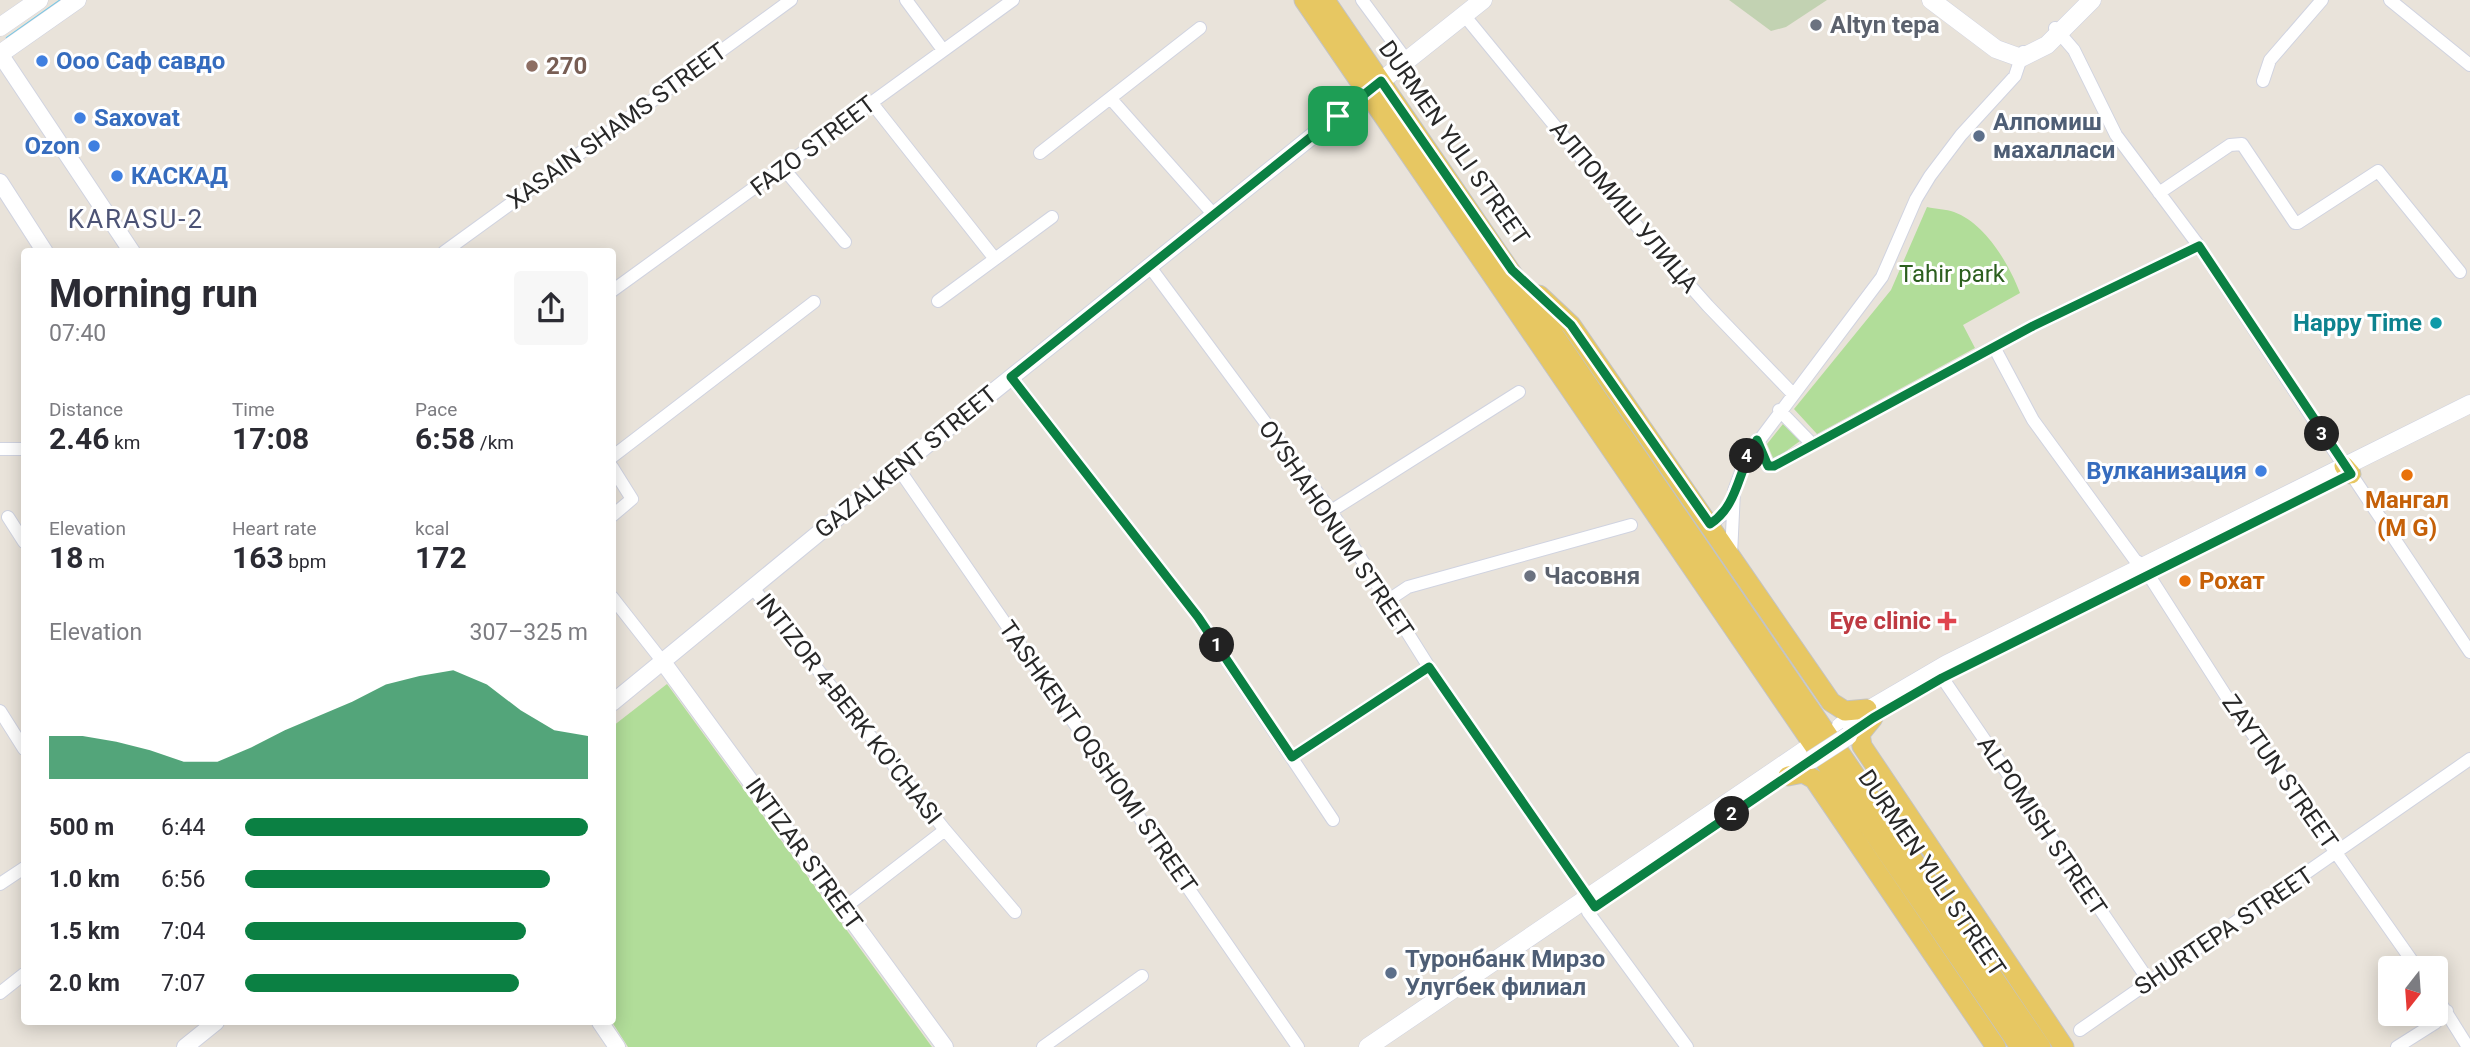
<!DOCTYPE html>
<html lang="en">
<head>
<meta charset="utf-8">
<style>
  :root { --surface:#fff; --page:#f7f7f7; --text:#2b2b33; --muted:#7c7c81; --accent:#0b8043 }
  body { margin:0; font-family:Roboto,sans-serif; background:var(--page); color:var(--text); height:100vh; display:flex; flex-direction:column; font-size:26px; white-space:nowrap }
  * { box-sizing:border-box; margin:0 }
  p { font-size:23px; color:var(--muted) }
  .icon { flex:none; width:38px; height:38px; fill:none; stroke:currentColor; stroke-width:2; stroke-linecap:round; stroke-linejoin:round }
  .map { position:relative; flex:1; overflow:hidden }
  .side { position:absolute; left:21px; top:248px; width:595px; height:777px; display:flex; flex-direction:column; background:var(--surface); border-radius:7px; box-shadow:0 4px 18px #0003 }
  .side>* { flex:none }
  .needle { width:46px; rotate:197deg }
  .fabs { position:absolute; left:2378px; top:956px; display:grid; gap:14px }
  .fabs a { display:grid; place-items:center; width:70px; height:70px; border-radius:7px; background:var(--surface); box-shadow:0 4px 18px #0003; font-size:35px }
  .pin { position:absolute; display:grid; place-items:center; width:60px; height:60px; color:#fff; margin:-30px; border-radius:14px; box-shadow:0 4px 10px #0006 }
  .km { position:absolute; width:35px; height:35px; margin:-18px; border-radius:50%; background:#222; color:#fff; font-size:19px; line-height:35px; text-align:center }
  .round { display:grid; place-items:center; flex:none; width:74px; height:74px; border-radius:7px; background:var(--page) }
  .summary { display:flex; align-items:center; justify-content:space-between; height:119px; padding:0 28px }
  h1 { font-size:38px; font-weight:700; line-height:52px }
  .stats { display:grid; grid-template-columns:repeat(3,1fr); gap:10px; height:119px; padding:7px 28px }
  .stats div { display:grid; align-content:center }
  .stats b { font-size:30px; font-weight:700 }
  .stats small { font-size:19px; font-weight:400 }
  .stats p { font-size:19px }
  .chart { height:196px; padding:14px 28px }
  .chart p { display:flex; justify-content:space-between }
  .chart svg { width:100%; height:126px; margin-top:7px; fill:var(--accent); opacity:.7 }
  ul { padding:0 28px; list-style:none; font-size:23px }
  li { display:grid; grid-template-columns:112px 84px 1fr; align-items:center; height:52px }
  li i { height:18px; border-radius:9px; background:var(--accent) }
  .map>svg:first-child { display:block }
  .green { fill:#b1dd99 }
  .cemetery { fill:#c2d2b2 }
  .lines { fill:none; stroke-linecap:round; stroke-linejoin:round }
  .stream { stroke:#73c8e6; stroke-width:2.5 }
  .minor-casing { stroke:#d0d3e0; stroke-width:14 }
  .tertiary-casing { stroke:#d0d3e0; stroke-width:18 }
  .secondary-casing { stroke:#d0d3e0; stroke-width:19 }
  .primary-casing { stroke:#c3c3c3; stroke-width:21 }
  .minor { stroke:#fff; stroke-width:12 }
  .tertiary { stroke:#fff; stroke-width:16 }
  .secondary { stroke:#fff; stroke-width:18 }
  .primary { stroke:#e7c762; stroke-width:19 }
  .secondary-bridge-casing { stroke:#d0d3e0; stroke-width:19; stroke-linecap:butt }
  .secondary-bridge { stroke:#fff; stroke-width:18 }
  .route-casing { stroke:#fff; stroke-width:14 }
  .route { stroke:#0b8043; stroke-width:9 }
  .worship-dot { fill:#6b7280; stroke:#fff; stroke-width:2.5 }
  .shop-dot { fill:#3f7fe0; stroke:#fff; stroke-width:2.5 }
  .education-dot { fill:#8d6e63; stroke:#fff; stroke-width:2.5 }
  .service-dot { fill:#5c6f8a; stroke:#fff; stroke-width:2.5 }
  .culture-dot { fill:#0f9aa8; stroke:#fff; stroke-width:2.5 }
  .food-dot { fill:#e8710a; stroke:#fff; stroke-width:2.5 }
  .health-dot { fill:#e0444e; stroke:#fff; stroke-width:2.5 }
  .labels { text-anchor:middle; dominant-baseline:central; stroke-width:6; stroke-linejoin:round; paint-order:stroke }
  .worship-label { font-size:24px; font-weight:bold; fill:#5b616d; stroke:#fff; text-anchor:start }
  .shop-label { font-size:24px; font-weight:bold; fill:#366cbe; stroke:#fff; text-anchor:start }
  .education-label { font-size:24px; font-weight:bold; fill:#785e54; stroke:#fff; text-anchor:start }
  .service-label { font-size:24px; font-weight:bold; fill:#4e5e75; stroke:#fff; text-anchor:start }
  .street-label { font-size:24px; fill:#282828; stroke:#fff }
  .park-label { font-size:24px; fill:#2c5f1e; stroke:#fff }
  .culture-label { font-size:24px; font-weight:bold; fill:#0d838f; stroke:#fff; text-anchor:end }
  .food-label { font-size:24px; font-weight:bold; fill:#c56008; stroke:#fff }
  .health-label { font-size:24px; font-weight:bold; fill:#be3a42; stroke:#fff; text-anchor:end }
  .neighbourhood-label { font-size:26px; letter-spacing:2px; fill:#4c5375; stroke:#fff }
</style>
</head>
<body>
<div class="map">
<svg width="2470" height="1047" viewBox="0 0 2470 1047">
  <rect width="100%" height="100%" fill="#e9e3da"/>
  <path class="green" d="M1927,207C1936,209 1946,209 1954,212C1985,223 2009,264 2020,293L1963,325L1975,348L1817,434L1794,409L1891,290Z
    M1783,424L1800,441L1774,460L1767,444Z
    M667,684L932,1047H628L612,1022L613,726Z"/>
  <path class="cemetery" d="M1729,0H1827L1786,27L1771,31Z"/>
  <g class="lines">
    <path class="stream" d="M7,38L61,0"/>
    <g class="minor-casing">
      <path id="minor" d="M906,0L943,50
        M1362,0L1407,61
        M2390,0L2470,65
        M1464,15L1637,226L1708,306L1792,393
        M2055,28L2074,50L2116,135L2199,246L2344,466
        M2263,81L2270,60L2322,0
        M1111,99L1214,215
        M871,102L995,259
        M1040,153L1200,28
        M784,169L845,242
        M2159,193L2230,145L2242,144L2295,223H2298L2378,171L2460,272
        M444,252L791,0
        M1150,267L1331,511L1429,667L1588,897
        M612,291L1013,0
        M938,301L1052,217
        M1994,347L2033,420L2135,560L2143,565
        M1011,377L1198,617L1333,820
        M1779,410L1812,444
        M1757,440L1768,466L1775,465L2033,326L2199,246
        M0,449H24
        M612,457L814,302
        M612,467L632,499L612,516
        M898,468L1298,1047
        M2351,474L2470,652
        M1331,511L1519,392
        M8,517L24,542
        M1710,525L1725,513L1732,501
        M1731,555L1734,491L1746,458L1882,277L1916,199L1930,176L1961,135L2015,76L2023,52
        M2148,574L2226,696L2417,968
        M753,588L945,830L1015,912
        M612,597L663,662
        M1387,601L1408,587L1631,525
        M1937,670L2149,981
        M0,711L24,749
        M1292,757L1429,667
        M0,884L24,868
        M844,908L945,830
        M1588,912L1687,1047
        M0,993L24,974
        M2436,996L2468,1047
        M2080,1030L2470,759
        M1043,1047L1142,976
        M2397,1047L2435,1023L2447,1011"/>
    </g>
    <g class="tertiary-casing">
      <path id="tertiary" d="M0,54L132,252
        M0,182L45,252
        M663,662L945,1047
        M612,703L898,468L1366,93
        M600,1022L617,1047
        M185,1047L216,1022"/>
    </g>
    <g class="secondary-casing">
      <path id="secondary" d="M1931,0L1996,49L2021,58L2047,45L2092,0
        M0,27L39,0
        M0,54L77,0
        M1371,89L1483,0
        M1841,726L1947,664L2470,404
        M1368,1047L1805,750"/>
    </g>
    <g class="primary-casing">
      <path id="primary" d="M1304,0L2020,1047
        M1325,0L2041,1047
        M1539,295L1571,325L1831,702L1845,711L1867,709
        M2344,466L2351,474
        M1873,718L1860,734L1862,746L2064,1047
        M1788,776L1803,773L1814,779L1996,1047"/>
    </g>
    <use href="#minor" class="minor"/>
    <use href="#tertiary" class="tertiary"/>
    <use href="#secondary" class="secondary"/>
    <use href="#primary" class="primary"/>
    <g class="secondary-bridge-casing">
      <path id="secondary-bridge" d="M1811,760L1848,736"/>
    </g>
    <use href="#secondary-bridge" class="secondary-bridge"/>
  </g>
  <g class="lines">
    <g class="route-casing">
      <path id="route" d="M1381,81L1512,270L1571,325L1710,524C1739,505 1737,471 1757,440L1768,466H1774L2033,326L2199,246L2351,474L1942,678L1873,718L1595,907L1429,667L1292,757L1198,617L1011,377Z"/>
    </g>
    <use href="#route" class="route"/>
  </g>
  <g class="worship-dot">
    <circle cx="1816" cy="25" r="7"/>
    <circle cx="1530" cy="576" r="7"/>
  </g>
  <g class="shop-dot">
    <circle cx="42" cy="61" r="7"/>
    <circle cx="80" cy="118" r="7"/>
    <circle cx="94" cy="146" r="7"/>
    <circle cx="117" cy="176" r="7"/>
    <circle cx="2261" cy="471" r="7"/>
  </g>
  <circle class="education-dot" cx="532" cy="66" r="7"/>
  <g class="service-dot">
    <circle cx="1979" cy="136" r="7"/>
    <circle cx="1391" cy="973" r="7"/>
  </g>
  <circle class="culture-dot" cx="2436" cy="323" r="7"/>
  <g class="food-dot">
    <circle cx="2407" cy="475" r="7"/>
    <circle cx="2185" cy="581" r="7"/>
  </g>
  <path class="health-dot" d="M1943.5 610.5h7v7h7v7h-7v7h-7v-7h-7v-7h7z"/>
  <g class="labels">
    <g class="worship-label">
      <text x="1830" y="25">Altyn tepa</text>
      <text x="1544" y="576">Часовня</text>
    </g>
    <g class="shop-label">
      <text x="56" y="61">Ооо Саф савдо</text>
      <text x="94" y="118">Saxovat</text>
      <text x="80" y="146" text-anchor="end">Ozon</text>
      <text x="131" y="176">КАСКАД</text>
      <text x="2247" y="471" text-anchor="end">Вулканизация</text>
    </g>
    <g class="education-label">
      <text x="546" y="66">270</text>
    </g>
    <g class="service-label">
      <text x="1993" y="122">Алпомиш<tspan x="1993" dy="28">махалласи</tspan></text>
      <text x="1405" y="959">Туронбанк Мирзо<tspan x="1405" dy="28">Улугбек филиал</tspan></text>
    </g>
    <g class="street-label">
      <text transform="translate(617 126) rotate(-36)">XASAIN SHAMS STREET</text>
      <text transform="translate(1454 143) rotate(55)">DURMEN YULI STREET</text>
      <text transform="translate(813 146) rotate(-37)">FAZO STREET</text>
      <text transform="translate(1624 207) rotate(50)">АЛПОМИШ УЛИЦА</text>
      <text transform="translate(906 462) rotate(-39)">GAZALKENT STREET</text>
      <text transform="translate(1336 529) rotate(56)">OYSHAHONUM STREET</text>
      <text transform="translate(849 709) rotate(52)">INTIZOR 4-BERK KO'CHASI</text>
      <text transform="translate(1098 757) rotate(55)">TАSHKENT OQSHOMI STREET</text>
      <text transform="translate(2280 772) rotate(55)">ZAYTUN STREET</text>
      <text transform="translate(2042 826) rotate(56)">ALPOMISH STREET</text>
      <text transform="translate(804 854) rotate(54)">INTIZАR STREET</text>
      <text transform="translate(1932 873) rotate(56)">DURMEN YULI STREET</text>
      <text transform="translate(2224 931) rotate(-34)">SHURTEPA STREET</text>
    </g>
    <g class="park-label">
      <text x="1952" y="274">Tahir park</text>
    </g>
    <g class="culture-label">
      <text x="2422" y="323">Happy Time</text>
    </g>
    <g class="food-label">
      <text x="2407" y="500">Мангал<tspan x="2407" dy="28">(M G)</tspan></text>
      <text x="2199" y="581" text-anchor="start">Рохат</text>
    </g>
    <g class="health-label">
      <text x="1931" y="621">Eye clinic</text>
    </g>
    <g class="neighbourhood-label">
      <text x="136" y="219">KARASU-2</text>
    </g>
  </g>
</svg>
<div class="fabs">
<a><svg class="needle" viewBox="-14 -14 28 28"><path d="M0-13l5 13h-10z" fill="#e53935"/><path d="M0 13l5-13h-10z" fill="#7c7c81"/></svg></a>
</div>
<div class="pin" style="left:1338px;top:116px;background:#1e9e55"><svg class="icon" aria-label="arrive" viewBox="0 0 24 24"><path d="M6 21V4h12l-3 4 3 4H6"/></svg></div>
<b class="km" style="left:1217px;top:645px">1</b>
<b class="km" style="left:1732px;top:814px">2</b>
<b class="km" style="left:2322px;top:434px">3</b>
<b class="km" style="left:1747px;top:456px">4</b>
<section class="side">
<div class="summary"><div><h1>Morning run</h1><p>07:40</p></div><a class="round"><svg class="icon" aria-label="share" viewBox="0 0 24 24"><path d="M12 15V3M7 8l5-5 5 5M5 13v7h14v-7"/></svg></a></div>
<div class="stats">
<div><p>Distance</p><b>2.46<small> km</small></b></div>
<div><p>Time</p><b>17:08</b></div>
<div><p>Pace</p><b>6:58<small> /km</small></b></div>
</div>
<div class="stats">
<div><p>Elevation</p><b>18<small> m</small></b></div>
<div><p>Heart rate</p><b>163<small> bpm</small></b></div>
<div><p>kcal</p><b>172</b></div>
</div>
<div class="chart"><p><span>Elevation</span>307–325 m</p>
<svg viewBox="0 0 160 44" preserveAspectRatio="none"><path d="M0 44V29L10 29L20 31L30 34L40 38L50 38L60 33L70 27L80 22L90 17L100 11L110 8L120 6L130 11L140 20L150 27L160 29V44z"/></svg>
</div>
<ul>
<li><b>500 m</b>6:44<i style="width:100%"></i></li>
<li><b>1.0 km</b>6:56<i style="width:89%"></i></li>
<li><b>1.5 km</b>7:04<i style="width:82%"></i></li>
<li><b>2.0 km</b>7:07<i style="width:80%"></i></li>
</ul>
</section>
</div>
</body>
</html>
